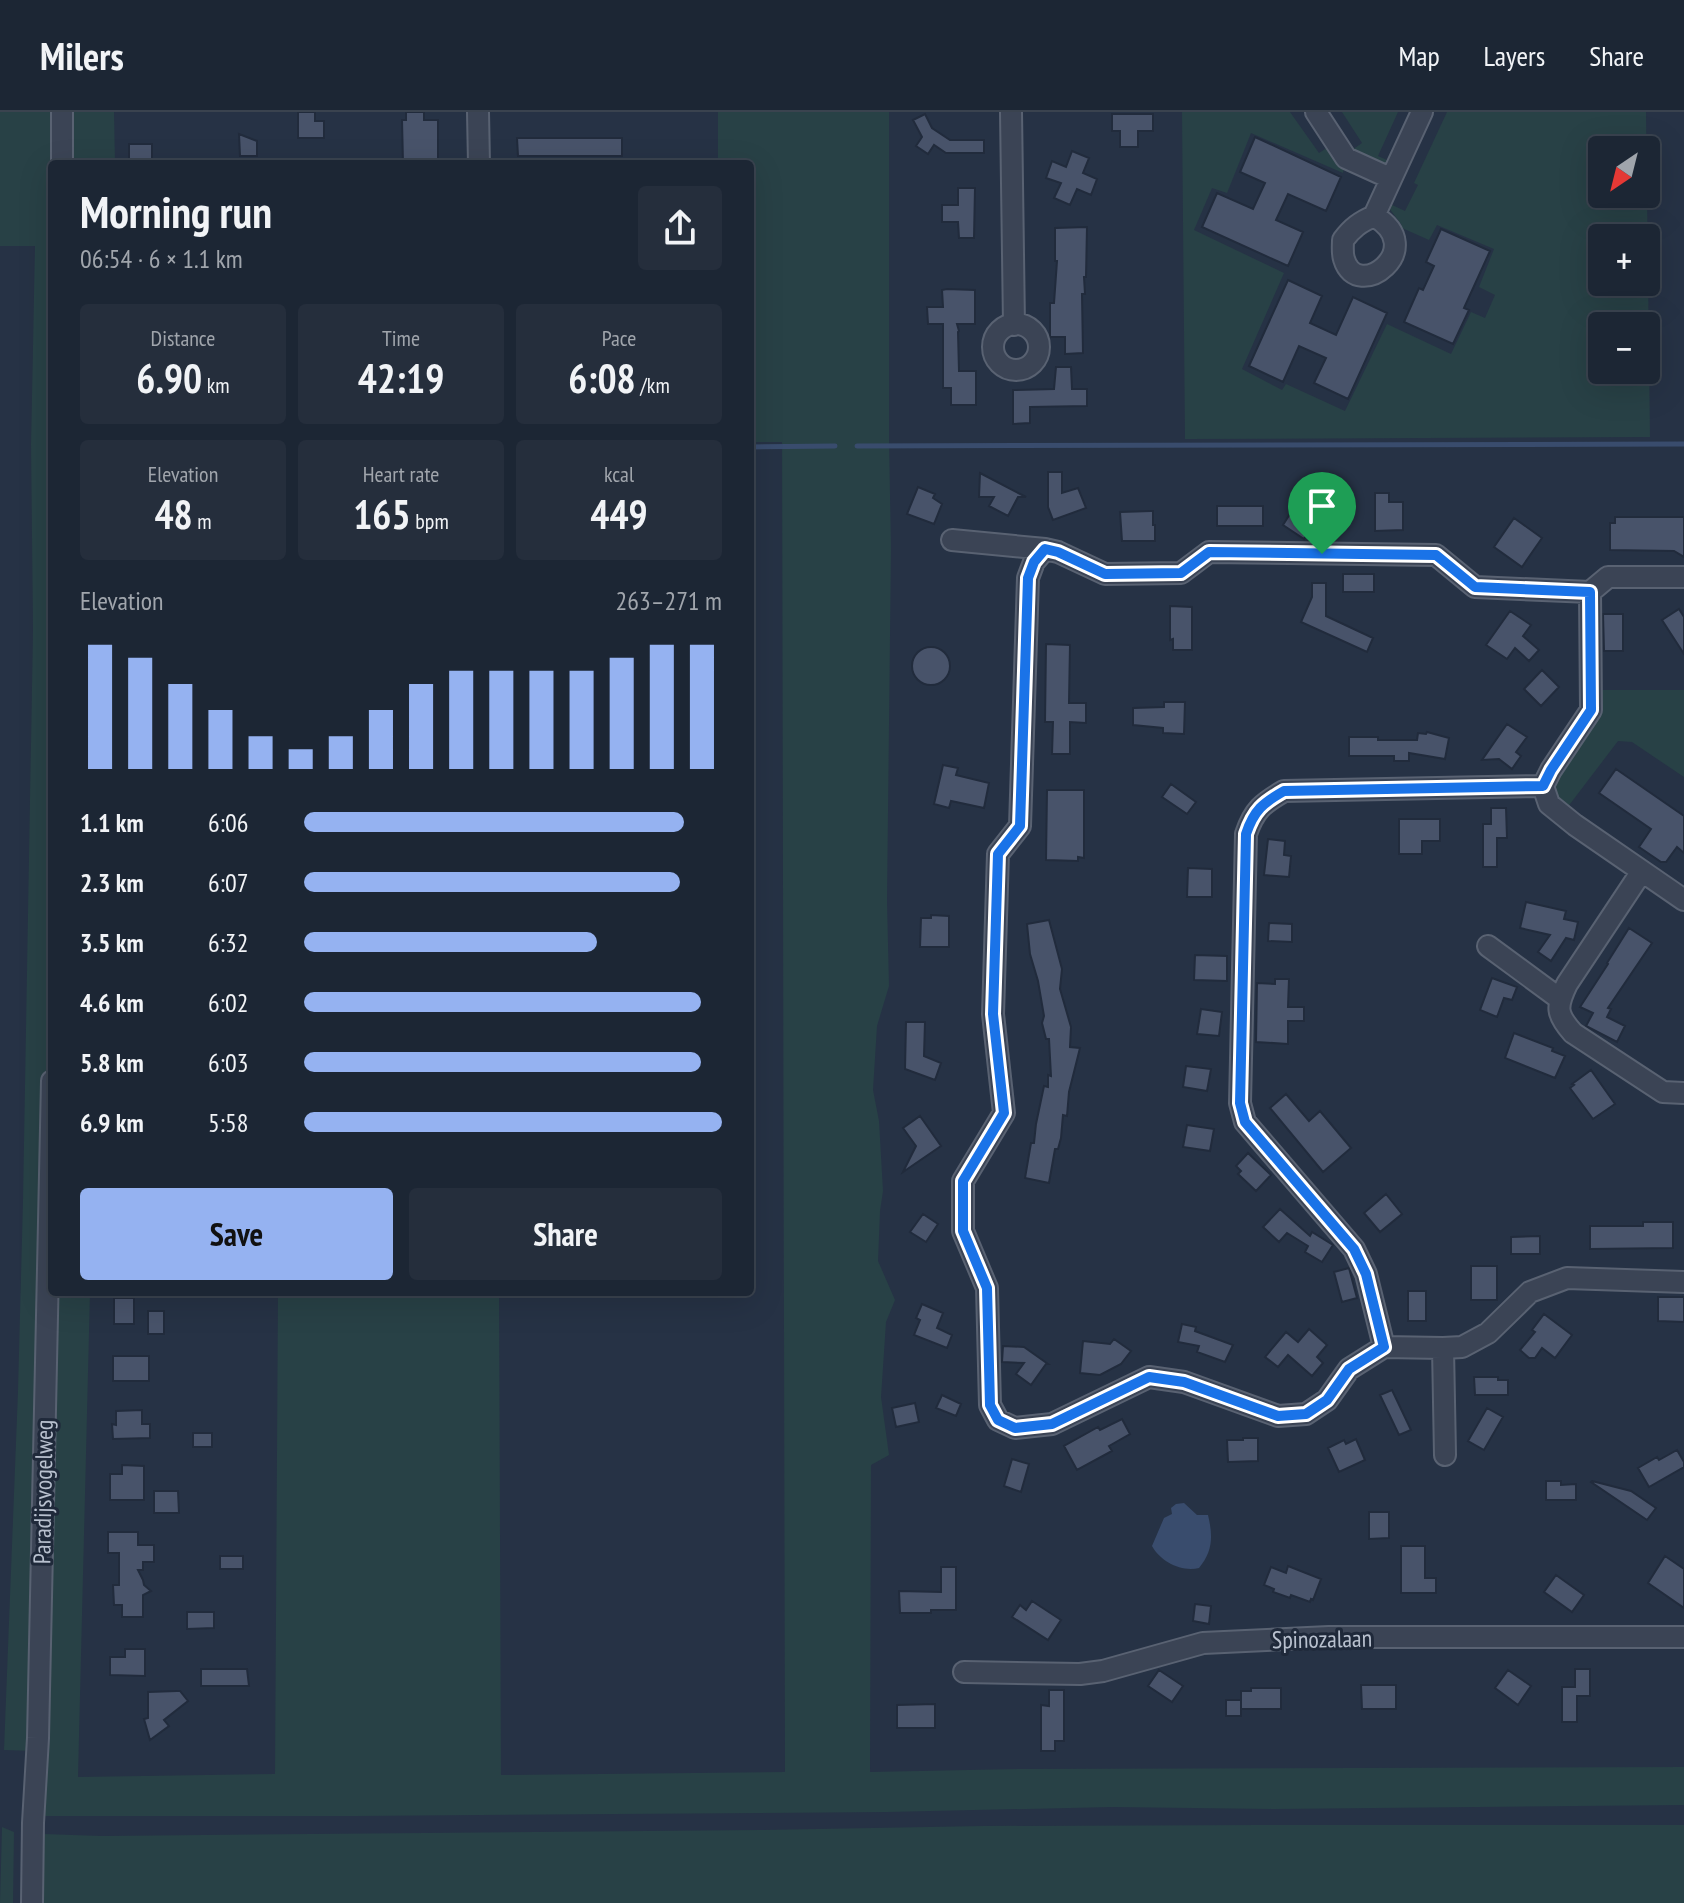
<!DOCTYPE html>
<html lang="en">
<head>
<meta charset="utf-8">
<style>
  :root { --surface:#1c2634; --page:#252e3c; --text:#f1f3f6; --muted:#a0a5ac; --line:#3a434f; --accent:#95b2f1 }
  body { margin:0; font-family:"PT Sans Narrow",sans-serif; background:var(--page); color:var(--text); height:100vh; display:flex; flex-direction:column; font-size:30px; white-space:nowrap }
  * { box-sizing:border-box; margin:0 }
  p { font-size:26px; color:var(--muted) }
  .icon { flex:none; width:44px; height:44px; fill:none; stroke:currentColor; stroke-width:2; stroke-linecap:round; stroke-linejoin:round }
  .map { position:relative; flex:1; overflow:hidden }
  .side { position:absolute; left:48px; top:48px; width:706px; height:1136px; display:flex; flex-direction:column; background:var(--surface); border-radius:8px; box-shadow:0 8px 32px #0002,0 0 0 2px var(--line) }
  .side>* { flex:none }
  .needle { width:52px; rotate:215deg }
  .tools { position:absolute; left:1588px; top:24px; display:grid; gap:16px }
  .tools a { display:grid; place-items:center; width:72px; height:72px; border-radius:8px; background:var(--surface); box-shadow:0 8px 32px #0002,0 0 0 2px var(--line); font-size:40px }
  .pin { position:absolute; display:grid; place-items:center; width:68px; height:68px; color:#fff; margin:-82px -34px; border-radius:50% 50% 50% 0; rotate:-45deg; box-shadow:0 0 8px #0007 }
  .pin .icon { rotate:45deg }
  .round { display:grid; place-items:center; flex:none; width:84px; height:84px; border-radius:8px; background:var(--page) }
  .headline { display:flex; align-items:center; justify-content:space-between; height:136px; padding:0 32px }
  h1 { font-size:44px; font-weight:800; line-height:60px }
  .stats { display:grid; grid-template-columns:repeat(3,1fr); gap:12px; height:136px; padding:8px 32px }
  .stats div { display:grid; align-content:center; border-radius:8px; background:var(--page); text-align:center }
  .stats b { font-size:40px; font-weight:800 }
  .stats small { font-size:22px; font-weight:400 }
  .stats p { font-size:22px }
  .chart { height:224px; padding:16px 32px }
  .chart p { display:flex; justify-content:space-between }
  .chart svg { width:100%; height:144px; margin-top:8px; stroke:var(--accent); stroke-width:6 }
  .action { display:flex; gap:16px; margin-top:auto; padding:16px 32px }
  .action a { flex:1; height:92px; border-radius:8px; background:var(--accent); color:#111; font-size:32px; font-weight:800; line-height:92px; text-align:center }
  .action a+a { background:var(--page); color:var(--text) }
  ul { padding:0 32px; list-style:none; font-size:26px }
  li { display:grid; grid-template-columns:128px 96px 1fr; align-items:center; height:60px }
  li i { height:20px; border-radius:10px; background:var(--accent) }
  header { display:flex; align-items:center; gap:48px; box-sizing:border-box; height:112px; padding:0 40px; background:var(--surface); border-bottom:2px solid var(--line) }
  header strong { font-size:38px }
  nav { display:flex; gap:44px; margin-inline-start:auto; font-size:28px }
  .map>svg:first-child { display:block }
  .green { fill:#284146; fill-rule:evenodd }
  .water { fill:#394c6d }
  .lines { fill:none; stroke-linecap:round; stroke-linejoin:round }
  .stream { stroke:#394c6d; stroke-width:5 }
  .building { fill:#48536a; stroke:#212b3c; stroke-width:2 }
  .minor-casing { stroke:#596272; stroke-width:24 }
  .minor { stroke:#3b4455; stroke-width:20 }
  .route-casing { stroke:#fff; stroke-width:16 }
  .route { stroke:#1a73e8; stroke-width:10 }
  .labels { text-anchor:middle; dominant-baseline:central; stroke-width:6; stroke-linejoin:round; paint-order:stroke }
  .street-label { font-size:24px; fill:#b8c0ce; stroke:#1f293a }
</style>
</head>
<body>
<header>
<strong>Milers</strong>
<nav><a>Map</a><a>Layers</a><a>Share</a></nav>
</header>
<div class="map">
<svg width="1684" height="1791" viewBox="0 0 1684 1791">
  <rect width="100%" height="100%" fill="#263245"/>
  <path class="green" d="M0,0H59L52,52V729L34,1639L4,1638L18,1279L23,1088L33,518L31,333L35,134H0Z
    M72,0H114L115,52H72Z
    M718,0H889V328L891,436L887,789L889,874L877,914L873,978L879,1009L883,1079L880,1099L878,1149L895,1188L886,1210L881,1285L889,1343L871,1353L870,1660L1021,1657L1684,1655V1693L1276,1697L1112,1695L888,1700L358,1704H43L47,1605L54,1180H90L78,1665L275,1662L278,1180H499L501,1663L785,1660L782,330H750V52H718Z
    M1182,0H1290L1319,41L1330,34L1344,55L1343,61L1251,21L1227,81L1212,76L1194,118L1284,161L1242,257L1282,278L1286,272L1345,299L1387,212L1451,242L1471,200L1485,206L1495,183L1479,175L1494,137L1437,113L1429,128L1402,116L1401,112L1389,96L1390,92L1405,99L1418,73L1414,71L1447,0H1646L1650,325L1185,327ZM1602,38H1646V82H1602ZM1602,126H1646V170H1602ZM1602,214H1646V258H1602Z
    M1342,0H1398L1378,44L1389,49L1382,53L1352,38L1362,31Z
    M1598,578H1684V665L1632,630L1618,629L1567,696L1557,687L1553,681L1554,664Z
    M1259,1713H1684V1791H40L43,1722L102,1724L757,1718L983,1714Z
    M2,1715L14,1720L13,1791H0Z"/>
  <path class="water" d="M1184,1391L1197,1403H1208C1213,1424 1213,1439 1199,1456C1181,1460 1161,1450 1152,1434L1164,1406L1172,1402L1171,1396L1176,1392Z"/>
  <g class="lines">
    <path class="stream" d="M857,334L1684,332
      M750,335L835,334"/>
  </g>
  <path class="building" d="M298,0H315V9H324V26H298Z
    M406,0H424V8H438V52H403L402,8H406Z
    M925,2L932,16L950,28H984V41H946L934,33L928,42L916,34L922,25L913,8Z
    M1112,2H1153V19H1138V35H1120V19H1112Z
    M239,22L257,29V44H240Z
    M1255,25L1341,65L1326,99L1288,82L1276,108L1303,120L1288,154L1202,115L1217,81L1253,97L1265,71L1240,60Z
    M517,26H622V44H518Z
    M129,32H152V52H129Z
    M1072,39L1089,46L1083,61L1097,67L1091,83L1077,77L1070,93L1054,86L1061,71L1046,66L1052,49L1066,55Z
    M958,76H975L974,126H959L958,110H942V93H958Z
    M1087,115L1086,165H1084L1085,182H1082L1083,241L1065,242V225H1050V191H1054L1057,149H1055V116Z
    M1441,117L1490,139L1464,196L1469,198L1453,232L1404,210L1419,176L1423,178L1434,154L1426,150Z
    M1288,168L1322,184L1310,211L1336,223L1353,185L1387,201L1348,287L1314,271L1326,246L1299,234L1283,270L1249,254Z
    M947,177L975,178V212H957L959,219L958,220L959,259H976V293H951V276H943V212H928L927,195H943L942,178Z
    M1056,255H1071L1072,277H1087V294L1030,295V311L1013,312V278L1054,277Z
    M1048,360H1062V381L1078,376L1086,396L1053,408L1048,395Z
    M980,361L1026,385H1018L1008,404L989,394L994,385H979Z
    M918,375L935,382L933,386L942,392L934,412L907,402Z
    M1375,381H1389V390H1403V418L1375,419Z
    M1217,394H1263V414H1217Z
    M1293,397L1314,411L1304,427L1283,413Z
    M1151,399H1153V413H1155V429H1122L1120,400Z
    M1615,405H1684V445L1674,439L1610,438V411H1615Z
    M1514,406L1542,426L1522,455L1494,435Z
    M1343,462H1374V480H1343Z
    M1312,471H1326V504L1373,526L1367,540L1301,510L1312,485Z
    M1170,494L1192,495V538H1173V527L1170,528Z
    M1679,497L1684,505V542L1662,508Z
    M1510,499L1531,513L1523,524L1539,538L1529,549L1515,536L1507,547L1486,533Z
    M1603,502H1623V539H1604Z
    M1046,532L1070,533L1069,591H1086V611L1070,610V642H1052L1053,610H1045Z
    M912 554a19 19 0 1 1 38 0a19 19 0 1 1-38 0Z
    M1542,558L1559,575L1541,594L1524,577Z
    M1164,590H1185L1184,622L1163,621V616L1133,613V596L1164,595Z
    M1507,612L1527,625L1516,640L1521,644L1512,657L1499,647L1482,648Z
    M1427,620L1449,626L1445,647L1409,641V649H1394V644H1349V625H1378V628H1417L1418,621L1426,622Z
    M943,653L958,656L956,663L989,671L984,696L951,689L949,696L934,692Z
    M1616,657L1684,704V741L1677,735L1666,750H1661L1639,735L1651,717L1599,681Z
    M1171,672L1196,690L1187,702L1162,685Z
    M1047,678H1084V746L1078,745V749L1046,748Z
    M1491,696H1506L1507,726H1497V755H1483V712H1491Z
    M1399,707H1440V729H1422V742H1399Z
    M1268,727L1285,729L1284,743L1291,744L1289,765L1264,763Z
    M1188,756L1212,757V785H1187Z
    M1526,790L1566,799L1564,807L1578,810L1574,828L1566,826L1551,849L1538,840L1550,823L1520,816Z
    M931,803L949,804V835H920L921,806H931Z
    M1049,808L1062,857L1060,877L1071,915L1070,935L1080,936L1069,980L1067,1004L1063,1003L1061,1026L1058,1037H1055L1049,1071L1025,1066L1031,1031H1034L1036,1012L1044,974L1048,975V963L1051,964L1049,927H1046L1042,911L1044,904L1038,869L1030,842L1027,812Z
    M1269,811L1292,812V830L1268,829Z
    M1629,816L1652,831L1608,896L1611,897L1607,905L1625,914L1617,930L1586,914L1593,901L1580,895L1608,852L1607,851Z
    M1195,843L1227,844V869L1194,868Z
    M1492,866L1517,875L1512,888L1504,886L1497,905L1480,898Z
    M1275,867H1289L1288,895H1304V909H1288V932L1256,930L1257,871L1275,872Z
    M1201,897L1222,900L1219,924L1197,922Z
    M906,910H925L924,944L941,951L935,968L905,957Z
    M1514,921L1553,936L1552,939L1565,944L1555,966L1505,946Z
    M1186,954L1211,957L1207,979L1183,975Z
    M1591,958L1615,992L1593,1007L1570,976L1574,973L1572,972Z
    M1286,982L1309,1009L1320,999L1351,1036L1323,1060L1270,996Z
    M920,1004L941,1034L903,1060L916,1034L903,1016Z
    M1187,1013L1214,1017L1210,1039L1183,1035Z
    M1248,1041L1271,1063L1256,1079L1238,1062L1241,1059L1236,1054Z
    M1386,1082L1402,1102L1380,1120L1364,1101Z
    M1280,1097L1310,1124L1312,1120L1333,1133L1322,1150L1305,1140L1308,1134L1287,1121L1279,1130L1263,1115Z
    M923,1102L938,1112L926,1130L910,1120Z
    M1643,1110H1673V1136L1590,1137V1114H1643Z
    M1540,1124V1142H1511V1125Z
    M1471,1154H1497V1188H1471Z
    M1349,1156L1357,1186L1342,1190L1334,1160Z
    M1408,1179H1426V1209H1408Z
    M1658,1185H1684V1210L1658,1209Z
    M114,1186H134V1212H114Z
    M922,1192L943,1201L937,1216L952,1223L947,1236L914,1223L920,1208L916,1206Z
    M148,1199H164V1222H148Z
    M1544,1202L1572,1223L1555,1246L1542,1236L1535,1246H1529L1520,1238L1535,1220L1532,1218Z
    M1182,1212L1196,1215L1195,1219L1233,1233L1225,1250L1197,1240L1199,1234L1178,1230Z
    M1309,1217L1327,1233L1317,1245L1323,1251L1312,1264L1288,1243L1278,1255L1265,1245L1286,1220L1298,1230Z
    M1114,1227L1131,1239L1121,1252L1100,1263L1080,1261L1083,1229L1110,1232Z
    M1003,1234L1024,1235L1048,1252H1046L1031,1273L1016,1262L1024,1251L1002,1250Z
    M113,1244H149V1269H113Z
    M1474,1265H1498V1268H1508V1283H1475Z
    M1392,1278L1411,1318L1399,1323L1380,1283Z
    M942,1283L961,1292L956,1304L936,1296Z
    M915,1291L919,1310L896,1315L892,1296Z
    M1487,1296L1503,1305L1484,1338L1468,1329Z
    M142,1298V1312H150V1326L113,1327L112,1312L116,1313V1299Z
    M1122,1307L1130,1322L1109,1334L1112,1339L1077,1358L1064,1334L1098,1315L1100,1318Z
    M193,1321H212V1335H193Z
    M1243,1326H1258V1349L1228,1350L1227,1328H1243Z
    M1356,1327L1365,1348L1339,1360L1328,1336L1344,1328L1346,1332Z
    M1677,1338L1684,1350V1355L1649,1375L1638,1356L1657,1345L1659,1348Z
    M1012,1347L1029,1352L1021,1380L1004,1374Z
    M122,1353L144,1354V1388H110V1362H122Z
    M1546,1369H1561V1373L1576,1372V1388H1546Z
    M1592,1369L1631,1379L1656,1396L1647,1408L1591,1370Z
    M154,1379H178L179,1401H154Z
    M1369,1400H1389V1426L1369,1427Z
    M108,1420H138V1433H154V1450H143V1458H138L143,1468L144,1473L151,1479L143,1483V1505H122V1493H114L113,1473H119V1441H108Z
    M1401,1434H1425V1466H1436V1481H1401Z
    M220,1444H243V1457H220Z
    M1665,1444L1684,1457V1496L1648,1471Z
    M1288,1454L1321,1467L1313,1488L1311,1487L1310,1490L1291,1483L1290,1486L1273,1480L1274,1477L1264,1473L1271,1455L1286,1461Z
    M941,1455H956V1498H931V1501H900L899,1479L941,1480Z
    M1556,1463L1584,1483L1572,1500L1544,1480Z
    M1032,1489L1061,1508L1048,1528L1012,1505L1020,1493L1026,1498Z
    M1195,1492L1211,1494L1209,1512L1193,1509Z
    M187,1500H214V1516L187,1517Z
    M125,1537H145V1564L110,1563V1545H125Z
    M201,1557H247L249,1574H201Z
    M1575,1557H1590V1584H1577V1610H1562V1575H1575Z
    M1159,1558L1183,1574L1172,1590L1148,1574Z
    M1508,1558L1531,1574L1518,1593L1495,1576Z
    M1361,1573H1396V1597H1362Z
    M1251,1576H1281V1597H1241V1579H1251Z
    M1049,1578H1064V1629H1055V1639H1041V1593L1049,1594Z
    M177,1579H180L188,1589L164,1608L169,1614L150,1628L144,1607L148,1606V1580Z
    M1226,1588H1241V1604H1226Z
    M935,1592V1616H897V1593Z"/>
  <g class="lines">
    <g class="minor-casing">
      <path id="minor" d="M478,0L479,52
        M1011,0L1014,213
        M1316,0L1346,46L1390,66
        M62,52V0
        M1374,104C1430,136 1357,192 1344,147C1342,141 1343,133 1343,128C1352,116 1360,110 1374,104Z
        M1374,104L1422,0
        M993 235a23 23 0 1 1 46 0a23 23 0 1 1-46 0Z
        M952,428L1045,437L1058,440L1105,462L1181,461L1209,440L1436,443L1475,475L1590,480L1608,465H1684
        M1045,437L1034,450L1028,466L1020,714L998,742L993,902L1004,1001L963,1069V1119L987,1176L990,1293L998,1308L1015,1316L1052,1312L1149,1265L1184,1270L1278,1304L1306,1302L1327,1288L1349,1257L1384,1235L1443,1236L1462,1235L1488,1221L1530,1180L1567,1166L1684,1170
        M1590,480L1591,598L1551,658L1543,674L1549,692L1575,713L1684,788
        M1642,759L1567,872C1556,895 1556,902 1573,921L1663,980L1684,981
        M1488,834L1560,887
        M1384,1235L1366,1162L1354,1137L1245,1010L1240,991L1246,722C1254,698 1263,691 1284,679L1543,674
        M1443,1236L1445,1343
        M964,1560L1080,1562L1103,1559L1203,1531L1329,1525H1684
        M32,1791L33,1711L38,1626L52,969"/>
    </g>
    <use href="#minor" class="minor"/>
  </g>
  <g class="lines">
    <g class="route-casing">
      <path id="route" d="M1045,437L1058,440L1105,462L1181,461L1209,440L1436,443L1475,475L1590,480L1591,598L1551,658L1543,674L1284,679C1263,691 1254,698 1246,722L1240,991L1245,1010L1354,1137L1366,1162L1384,1235L1349,1257L1327,1288L1306,1302L1278,1304L1184,1270L1149,1265L1052,1312L1015,1316L998,1308L990,1293L987,1176L963,1119V1069L1004,1001L993,902L998,742L1020,714L1028,466L1034,450Z"/>
    </g>
    <use href="#route" class="route"/>
  </g>
  <g class="labels">
    <g class="street-label">
      <text transform="translate(43 1380) rotate(-89)">Paradijsvogelweg</text>
      <text transform="translate(1322 1527) rotate(-1)">Spinozalaan</text>
    </g>
  </g>
</svg>
<div class="tools">
<a><svg class="needle" viewBox="-14 -14 28 28"><path d="M0-13l5 13h-10z" fill="#e53935"/><path d="M0 13l5-13h-10z" fill="#a0a5ac"/></svg></a>
<a>+</a>
<a>−</a>
</div>
<div class="pin" style="left:1322px;top:442px;background:#1e9e55"><svg class="icon" aria-label="arrive" viewBox="0 0 24 24"><path d="M6 21V4h12l-3 4 3 4H6"/></svg></div>
<section class="side">
<div class="headline"><div><h1>Morning run</h1><p>06:54 · 6 × 1.1 km</p></div><a class="round"><svg class="icon" aria-label="share" viewBox="0 0 24 24"><path d="M12 15V3M7 8l5-5 5 5M5 13v7h14v-7"/></svg></a></div>
<div class="stats">
<div><p>Distance</p><b>6.90<small> km</small></b></div>
<div><p>Time</p><b>42:19</b></div>
<div><p>Pace</p><b>6:08<small> /km</small></b></div>
</div>
<div class="stats">
<div><p>Elevation</p><b>48<small> m</small></b></div>
<div><p>Heart rate</p><b>165<small> bpm</small></b></div>
<div><p>kcal</p><b>449</b></div>
</div>
<div class="chart"><p><span>Elevation</span>263–271 m</p>
<svg viewBox="0 0 160 44" preserveAspectRatio="none"><path d="M5 44V6M15 44V10M25 44V18M35 44V26M45 44V34M55 44V38M65 44V34M75 44V26M85 44V18M95 44V14M105 44V14M115 44V14M125 44V14M135 44V10M145 44V6M155 44V6"/></svg>
</div>
<ul>
<li><b>1.1 km</b>6:06<i style="width:91%"></i></li>
<li><b>2.3 km</b>6:07<i style="width:90%"></i></li>
<li><b>3.5 km</b>6:32<i style="width:70%"></i></li>
<li><b>4.6 km</b>6:02<i style="width:95%"></i></li>
<li><b>5.8 km</b>6:03<i style="width:95%"></i></li>
<li><b>6.9 km</b>5:58<i style="width:100%"></i></li>
</ul>
<div class="action"><a>Save</a><a>Share</a></div>
</section>
</div>
</body>
</html>
